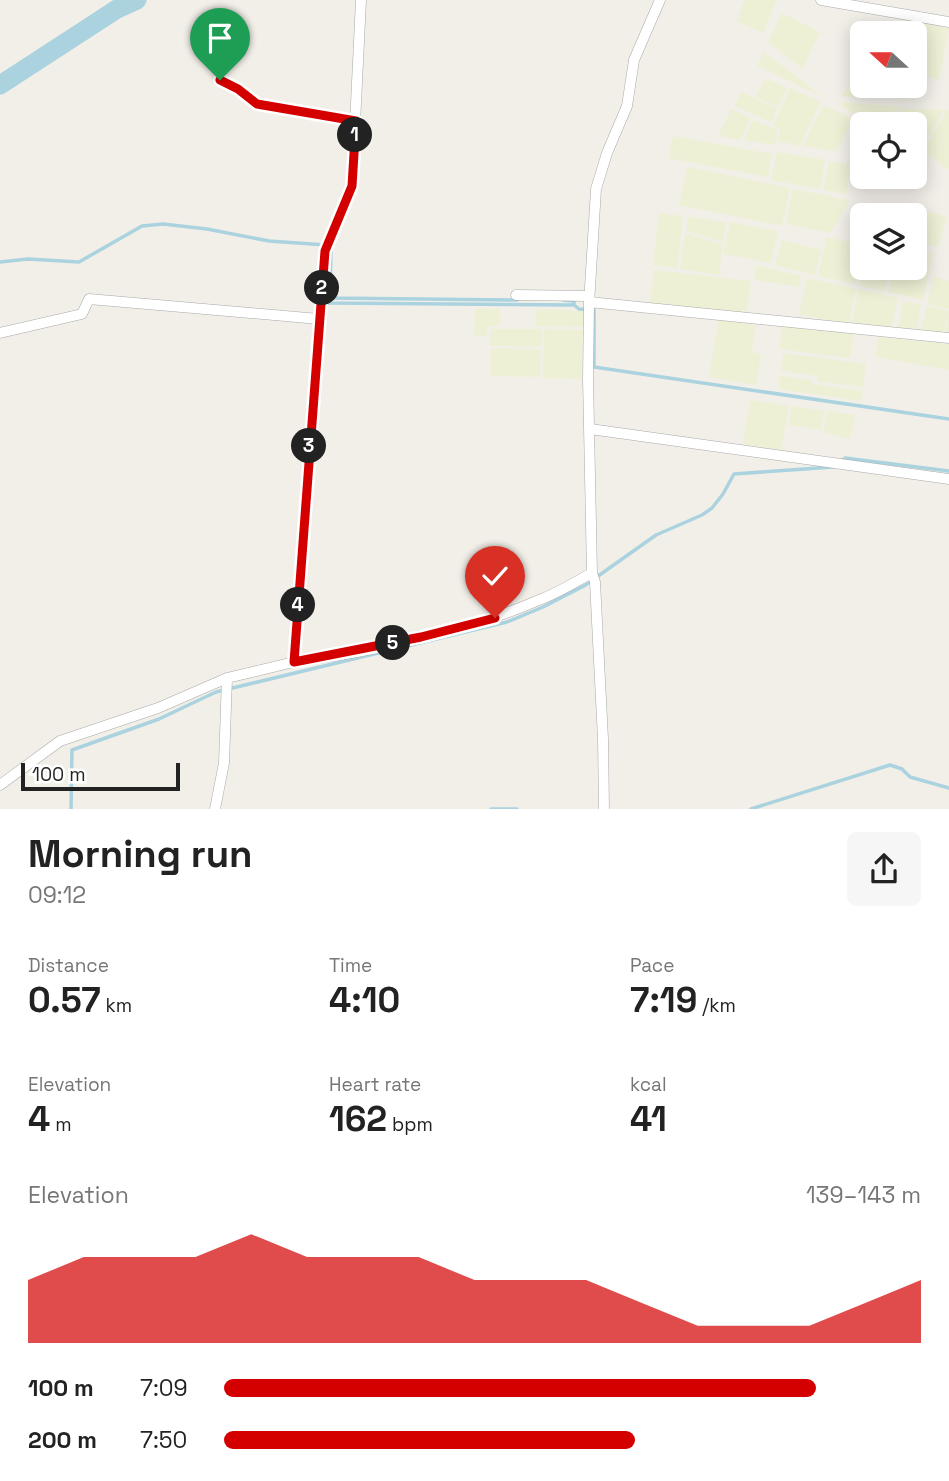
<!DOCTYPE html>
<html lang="en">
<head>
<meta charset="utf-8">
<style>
  :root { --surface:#fff; --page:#f6f6f6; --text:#222; --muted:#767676; --accent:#d40000 }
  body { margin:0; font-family:"Space Grotesk",sans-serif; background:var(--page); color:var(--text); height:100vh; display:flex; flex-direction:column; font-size:26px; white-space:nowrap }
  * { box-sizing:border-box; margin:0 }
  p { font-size:23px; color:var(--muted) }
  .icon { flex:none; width:38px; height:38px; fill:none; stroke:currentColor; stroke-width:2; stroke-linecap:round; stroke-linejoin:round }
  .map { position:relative; height:809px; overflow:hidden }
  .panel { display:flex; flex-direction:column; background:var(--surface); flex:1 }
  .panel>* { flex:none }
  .needle { width:46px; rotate:291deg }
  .fabs { position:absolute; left:850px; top:21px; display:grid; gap:14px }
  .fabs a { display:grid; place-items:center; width:77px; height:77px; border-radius:10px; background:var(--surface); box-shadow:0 4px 18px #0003; font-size:35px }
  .scale { position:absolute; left:21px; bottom:18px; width:159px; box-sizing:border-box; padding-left:7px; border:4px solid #222; border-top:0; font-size:19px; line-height:24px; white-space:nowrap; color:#222; -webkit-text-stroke:5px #fff; paint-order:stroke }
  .pin { position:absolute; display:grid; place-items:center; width:60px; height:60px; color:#fff; margin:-72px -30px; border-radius:50% 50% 50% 0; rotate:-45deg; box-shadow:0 0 7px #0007 }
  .pin .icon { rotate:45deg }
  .km { position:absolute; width:35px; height:35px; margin:-18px; border-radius:50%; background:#222; color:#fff; font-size:19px; line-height:35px; text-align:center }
  .round { display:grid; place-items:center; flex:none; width:74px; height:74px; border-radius:10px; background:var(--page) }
  .headline { display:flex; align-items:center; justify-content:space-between; height:119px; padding:0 28px }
  h1 { font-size:38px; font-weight:800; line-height:52px }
  .stats { display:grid; grid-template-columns:repeat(3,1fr); gap:10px; height:119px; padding:7px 28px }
  .stats div { display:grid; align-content:center }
  .stats b { font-size:35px; font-weight:800 }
  .stats small { font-size:19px; font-weight:400 }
  .stats p { font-size:19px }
  .chart { height:196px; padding:14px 28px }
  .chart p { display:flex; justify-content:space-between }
  .chart svg { width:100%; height:126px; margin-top:7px; fill:var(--accent); opacity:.7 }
  ul { padding:0 28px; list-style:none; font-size:23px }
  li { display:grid; grid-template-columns:112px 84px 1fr; align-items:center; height:52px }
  li i { height:18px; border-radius:9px; background:var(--accent) }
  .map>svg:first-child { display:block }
  .farmland { fill:#eef0d5 }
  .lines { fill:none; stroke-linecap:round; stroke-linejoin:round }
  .stream { stroke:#aad3df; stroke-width:3.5 }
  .river { stroke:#aad3df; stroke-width:19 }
  .minor-casing { stroke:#a9a9a9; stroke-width:11 }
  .minor { stroke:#fff; stroke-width:10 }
  .route-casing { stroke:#fff; stroke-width:14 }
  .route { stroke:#d40000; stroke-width:9 }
</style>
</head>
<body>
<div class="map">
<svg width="949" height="809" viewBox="0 0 949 809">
  <rect width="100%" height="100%" fill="#f2efe9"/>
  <path class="farmland" d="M745,0H777L763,33L736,21Z
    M782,13L820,32L803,69L768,42Z
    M902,19L949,28L939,81L915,70V33H897Z
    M764,52L825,98L757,66Z
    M859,75L863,77V86H880L905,99L841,96Z
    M765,78L787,88L778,107L756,97Z
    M790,88L820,102L800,146L778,141L780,129L773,126Z
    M741,92L777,108L771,122L735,106Z
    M843,102L901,107L890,124H873L841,106Z
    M823,105L853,119L837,151L803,146Z
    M903,108L944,110L920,151L915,148V124H893Z
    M731,109L751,118L740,140L718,136Z
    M947,110H949V169L943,168L939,161L922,153Z
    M753,120L778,130L775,145L744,140Z
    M673,136L772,154L768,177L668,158Z
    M777,152L825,160L820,189L771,180Z
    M829,161L851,165L846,194L823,190Z
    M687,167L790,188L782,226L679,205Z
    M793,189L850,200L830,233L786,224Z
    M912,206L947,217L938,246L915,243V215H908Z
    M659,213L683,216L677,268L653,265Z
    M688,217L726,222L723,242L686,231Z
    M730,222L778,231L771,263L724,254Z
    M685,233L723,245L719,275L680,269Z
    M827,237L863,245L856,284L818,276Z
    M782,240L821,250L815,275L775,265Z
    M915,252L933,254L923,300L888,292L895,268H915Z
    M756,265L801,276L799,287L754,280Z
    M863,268H890L885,291L859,286Z
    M654,270L751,281L746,314L650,303Z
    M934,276L949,281V309L927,304Z
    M807,278L856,289L848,325L799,314Z
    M859,289L898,298L891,329L851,324Z
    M903,301L921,304L917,331L898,328Z
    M927,306L949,311V334H946L948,312L944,333L921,330Z
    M475,309H500L499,326H488L487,336H474Z
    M536,309L583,311V327L535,326Z
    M719,318L756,325L752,352L761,354L756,385L709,377Z
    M782,324L853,333L850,358L779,349Z
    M491,329H542V347L490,346Z
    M544,329L583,330L581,379L543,378Z
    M879,337L949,344V370L875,357Z
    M491,348L541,350L540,377L491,376Z
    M783,353L866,364L863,387L817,381V376L781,371Z
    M780,376L811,380V384L863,391L861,401L778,389Z
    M750,400L789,406L781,450L743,444Z
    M792,406L824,411L821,430L789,425Z
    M828,411L855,415L850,439L823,432Z"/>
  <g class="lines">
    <path class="stream" d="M331,247L330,298H326V303L574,305L579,309L594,310V367L949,419
      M0,262L28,259L79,262L142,226L163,224L207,229L269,241L326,245
      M330,298L517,300
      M563,300L574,301V305
      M840,462L845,458L949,471
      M71,809L72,750L159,719L216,692L507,622L543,607L584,586L656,535L702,515L712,508L723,494L734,474L833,467
      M491,809H517
      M751,809L890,765L902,769L910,777L949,788"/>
    <path class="river" d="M0,85L117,9L137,0"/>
    <g class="minor-casing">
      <path id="minor" d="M361,0L352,186L325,251L294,662C374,651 465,632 539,600C558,593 575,582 592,573L588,378L589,304L596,189L607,153L627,106L634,60L660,0
        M821,0L949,22
        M220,81L238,89L257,104L356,121
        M516,295L589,296
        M589,302L949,338
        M0,333L82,314L89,299L319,319
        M590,429L949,479
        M592,573L595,582L603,739L604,809
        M0,785L60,741L158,708L227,678L294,662
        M215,809L224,763L227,678"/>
    </g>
    <use href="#minor" class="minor"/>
  </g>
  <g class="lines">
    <g class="route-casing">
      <path id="route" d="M220,80L238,89L257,104L356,121L352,186L325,251L294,662L421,637L495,618"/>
    </g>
    <use href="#route" class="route"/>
  </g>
</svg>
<div class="fabs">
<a><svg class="needle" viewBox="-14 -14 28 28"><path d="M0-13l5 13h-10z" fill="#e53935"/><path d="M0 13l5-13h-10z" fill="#767676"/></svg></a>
<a><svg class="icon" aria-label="locate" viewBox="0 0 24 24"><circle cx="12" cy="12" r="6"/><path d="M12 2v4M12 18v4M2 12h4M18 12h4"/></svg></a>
<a><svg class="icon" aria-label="layers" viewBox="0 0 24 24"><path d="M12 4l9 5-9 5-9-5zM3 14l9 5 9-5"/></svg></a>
</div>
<div class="scale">100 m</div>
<div class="pin" style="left:220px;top:80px;background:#1e9e55"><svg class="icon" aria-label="arrive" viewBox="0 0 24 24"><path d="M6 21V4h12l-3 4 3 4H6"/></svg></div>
<div class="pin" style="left:495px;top:618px;background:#d93025"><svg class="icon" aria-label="check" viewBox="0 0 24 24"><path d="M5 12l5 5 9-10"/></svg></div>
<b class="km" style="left:355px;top:135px">1</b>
<b class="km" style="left:322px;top:288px">2</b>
<b class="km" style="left:309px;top:446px">3</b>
<b class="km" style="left:298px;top:605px">4</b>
<b class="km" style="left:393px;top:643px">5</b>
</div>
<section class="panel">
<div class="headline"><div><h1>Morning run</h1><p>09:12</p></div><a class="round"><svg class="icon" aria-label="share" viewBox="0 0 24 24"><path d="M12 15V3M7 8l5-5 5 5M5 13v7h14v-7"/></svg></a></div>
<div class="stats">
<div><p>Distance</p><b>0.57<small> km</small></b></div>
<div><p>Time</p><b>4:10</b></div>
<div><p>Pace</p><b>7:19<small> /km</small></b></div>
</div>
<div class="stats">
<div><p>Elevation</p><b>4<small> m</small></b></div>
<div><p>Heart rate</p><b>162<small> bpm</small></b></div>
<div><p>kcal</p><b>41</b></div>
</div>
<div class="chart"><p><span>Elevation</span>139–143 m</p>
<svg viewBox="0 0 160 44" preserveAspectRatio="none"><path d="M0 44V22L10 14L20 14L30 14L40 6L50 14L60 14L70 14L80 22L90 22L100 22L110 30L120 38L130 38L140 38L150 30L160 22V44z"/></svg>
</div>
<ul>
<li><b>100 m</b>7:09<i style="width:85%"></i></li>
<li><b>200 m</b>7:50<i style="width:59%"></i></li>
</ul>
</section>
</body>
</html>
